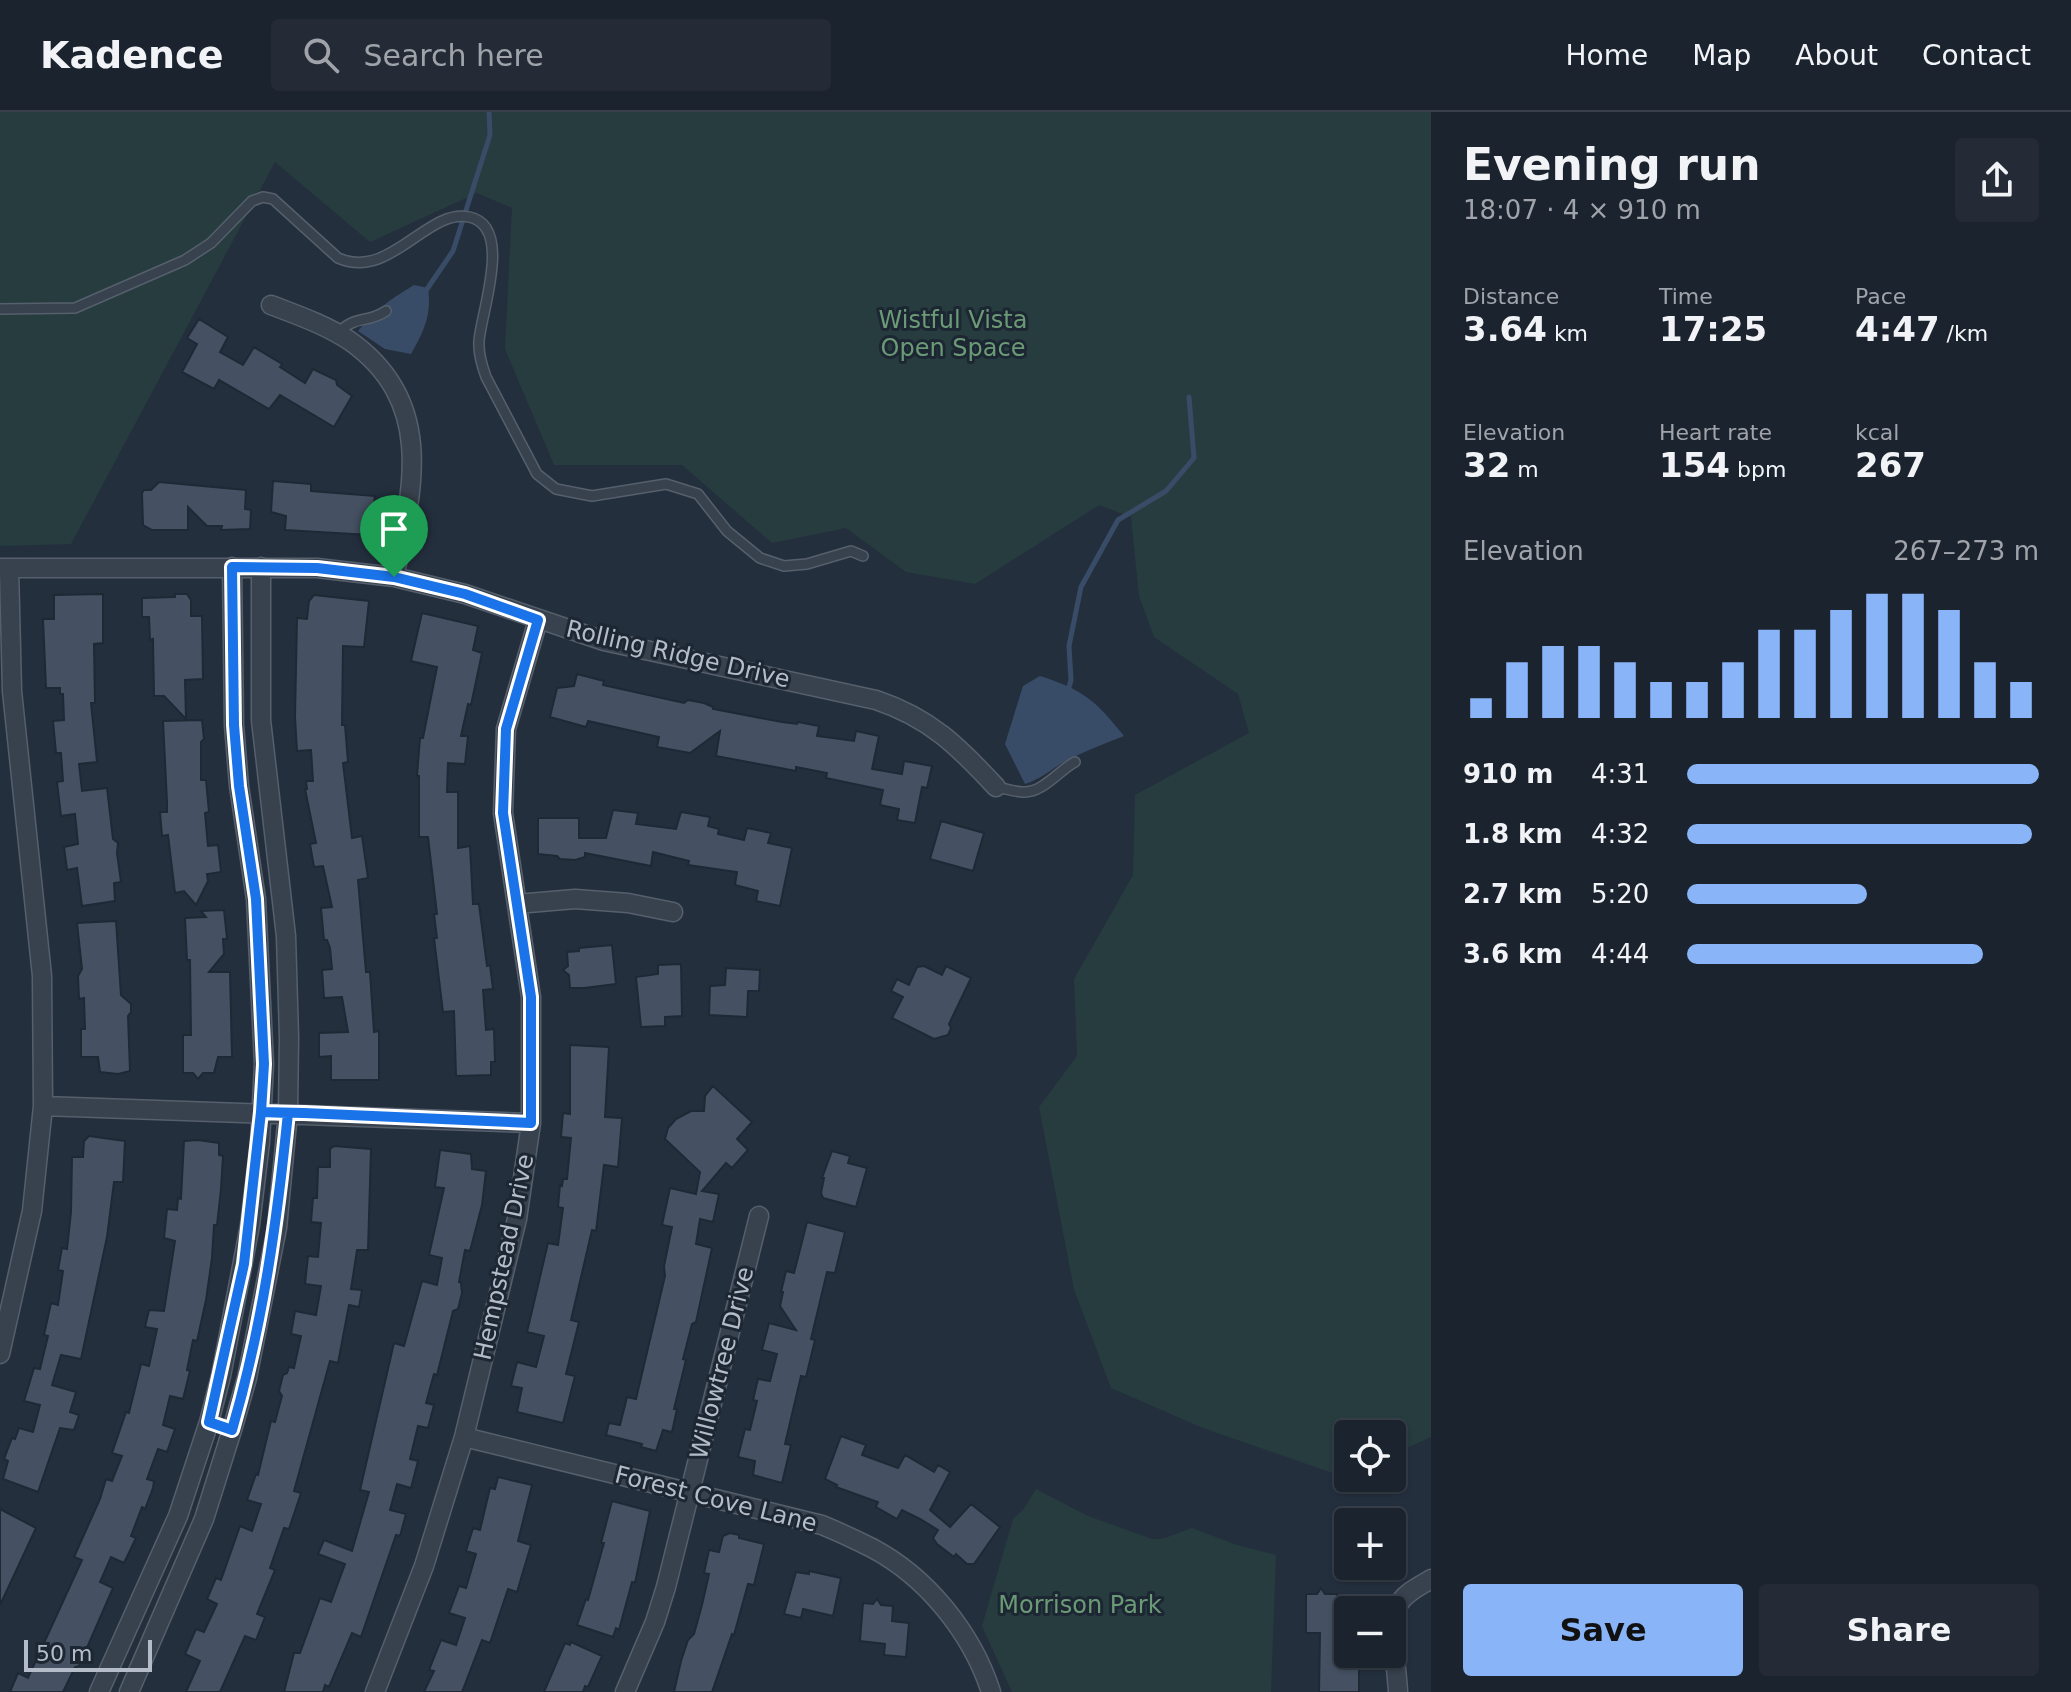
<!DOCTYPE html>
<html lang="en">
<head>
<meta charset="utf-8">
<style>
  :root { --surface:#1b232e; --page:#242b36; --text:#f1f3f6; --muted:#a0a4aa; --line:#39404a; --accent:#8ab4f8 }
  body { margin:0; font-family:"DejaVu Sans",sans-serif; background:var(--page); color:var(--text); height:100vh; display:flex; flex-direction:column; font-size:30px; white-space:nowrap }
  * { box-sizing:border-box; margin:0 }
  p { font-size:26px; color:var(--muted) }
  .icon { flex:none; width:44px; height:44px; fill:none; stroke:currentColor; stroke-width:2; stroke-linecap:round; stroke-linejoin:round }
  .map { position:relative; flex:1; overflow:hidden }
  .drawer { display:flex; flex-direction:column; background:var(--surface); width:640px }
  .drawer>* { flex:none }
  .buttons { position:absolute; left:1334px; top:1308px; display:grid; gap:16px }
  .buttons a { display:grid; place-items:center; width:72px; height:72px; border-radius:8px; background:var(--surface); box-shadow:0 2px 6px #0004,0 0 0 2px var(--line); font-size:40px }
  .scale { position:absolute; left:24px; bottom:20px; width:128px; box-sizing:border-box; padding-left:8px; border:4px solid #b4bcc9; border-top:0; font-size:22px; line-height:28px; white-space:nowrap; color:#b4bcc9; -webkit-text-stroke:6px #1d2633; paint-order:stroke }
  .pin { position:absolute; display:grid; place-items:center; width:68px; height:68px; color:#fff; margin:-82px -34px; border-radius:50% 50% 50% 0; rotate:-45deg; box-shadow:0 0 8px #0007 }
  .pin .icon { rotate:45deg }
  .round { display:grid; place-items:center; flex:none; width:84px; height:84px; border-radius:8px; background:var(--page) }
  .summary { display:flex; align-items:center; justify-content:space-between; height:136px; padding:0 32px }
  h1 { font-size:44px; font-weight:700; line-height:60px }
  .stats { display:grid; grid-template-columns:repeat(3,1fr); gap:12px; height:136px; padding:8px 32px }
  .stats div { display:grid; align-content:center }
  .stats b { font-size:34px; font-weight:700 }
  .stats small { font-size:22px; font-weight:400 }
  .stats p { font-size:22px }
  .chart { height:224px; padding:16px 32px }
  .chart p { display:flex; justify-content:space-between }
  .chart svg { width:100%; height:144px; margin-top:8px; stroke:var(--accent); stroke-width:6 }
  .cta { display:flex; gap:16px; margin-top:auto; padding:16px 32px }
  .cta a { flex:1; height:92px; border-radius:8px; background:var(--accent); color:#111; font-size:32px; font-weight:700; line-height:92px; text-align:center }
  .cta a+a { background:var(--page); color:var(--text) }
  ul { padding:0 32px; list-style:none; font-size:26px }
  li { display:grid; grid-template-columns:128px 96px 1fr; align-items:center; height:60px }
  li i { height:20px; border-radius:10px; background:var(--accent) }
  header { display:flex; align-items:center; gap:48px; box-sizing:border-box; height:112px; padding:0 40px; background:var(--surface); border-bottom:2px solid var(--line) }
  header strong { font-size:38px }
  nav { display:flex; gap:44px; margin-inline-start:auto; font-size:28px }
  .search { width:560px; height:72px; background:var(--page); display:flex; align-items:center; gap:20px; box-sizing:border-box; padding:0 28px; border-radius:8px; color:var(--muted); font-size:30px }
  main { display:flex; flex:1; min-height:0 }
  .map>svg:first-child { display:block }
  .green { fill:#263c3f }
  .water { fill:#394c67 }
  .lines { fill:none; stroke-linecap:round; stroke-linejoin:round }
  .stream { stroke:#394c67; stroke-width:5 }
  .building { fill:#455162; stroke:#1f2835; stroke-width:2 }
  .service-casing { stroke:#565f6c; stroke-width:12 }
  .minor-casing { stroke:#565f6c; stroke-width:21 }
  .service { stroke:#38414e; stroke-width:9 }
  .minor { stroke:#38414e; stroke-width:18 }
  .route-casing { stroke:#fff; stroke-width:16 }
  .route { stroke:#1a73e8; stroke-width:10 }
  .labels { text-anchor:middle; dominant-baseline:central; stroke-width:6; stroke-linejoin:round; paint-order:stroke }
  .park-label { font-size:24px; fill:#6b9a76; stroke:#1d2633 }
  .street-label { font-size:24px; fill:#b4bcc9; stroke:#1d2633 }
</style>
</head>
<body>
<header>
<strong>Kadence</strong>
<div class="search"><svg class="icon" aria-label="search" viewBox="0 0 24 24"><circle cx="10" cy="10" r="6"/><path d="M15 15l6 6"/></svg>Search here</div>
<nav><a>Home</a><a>Map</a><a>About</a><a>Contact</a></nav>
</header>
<main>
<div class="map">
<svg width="1431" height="1580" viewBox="0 0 1431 1580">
  <rect width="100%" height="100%" fill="#242f3e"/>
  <path class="green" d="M0,0H1431V1325L1392,1343V1322H1348V1364L1344,1365L1203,1316L1111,1276L1074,1177L1039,995L1077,944L1074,867L1133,763L1135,683L1249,621L1238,582L1154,525L1139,484L1131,405L1099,393L975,472L906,460L846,416L772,431L682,353H554L505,237L512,96L477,81L370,130L275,50L71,432L0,434Z
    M1036,1377L1088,1404L1152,1427H1162L1192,1416L1237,1433L1276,1443L1271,1580H1012L982,1514L1013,1407L1023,1398Z"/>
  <path class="water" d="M414,173L428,176C432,202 424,219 411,242L385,237L358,219L363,213L372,210C379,192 399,183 414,173Z
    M1040,564C1084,578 1096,589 1124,624C1103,632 1083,640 1064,650C1050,658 1041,667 1025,672L1005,632L1023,574Z"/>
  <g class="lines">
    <path class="stream" d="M425,180L453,139L490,23L489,0
      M1068,579L1071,568L1069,534L1081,475L1118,408L1166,379L1194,346L1189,285"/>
  </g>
  <path class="building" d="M199,207L228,225L220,240L243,253L254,235L282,252L280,255L305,271L313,257L336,268L337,273L352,284L334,315L280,283L269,297L219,268L214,277L182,260L197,232L187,226Z
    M273,369L311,372V379L375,384L370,423L285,418L286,404L271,400Z
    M159,370L246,378L245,397L251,398L250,417L221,418L222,414H207L188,395V418H152L143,413L142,381L144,378H151Z
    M103,482V531L94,532L95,591H91L97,650L79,652L82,679L107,676L113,727L118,731L117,741L121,770L114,771L115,789L82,794L77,756L67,758L64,735L78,732L75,702L61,704L57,670L63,669L61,641H56L53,609L64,608L63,582H60V576H46L43,507H54V483Z
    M175,482H187L191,488V504H202L203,567L185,568L186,607L164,584H154L153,527L150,528L149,505H142V486L175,485Z
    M314,483L369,489L364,535L343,534L342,613H345L348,650L343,651L352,726L362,724L368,766L358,768L366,860H370L374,920L379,919V968H331V944L319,945V921L348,920L342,885L324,886L322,858L332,857L330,836L327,828H324L321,796L332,795L323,754L314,755L310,732L316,731L305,677H307L306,669H313L311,638L297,639L295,605L297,506L307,507L309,489Z
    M422,501L478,514L473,538L482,541L471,593L468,592L461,624H468L465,652L448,651L447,680H458V736L470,734L473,792H479L487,854L490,853L493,877L483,878L486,918L494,917L495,950H491V963L456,964L454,899L443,900L434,826H437L434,802H437L428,725H419V664H417L420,626H423L437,555L411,549Z
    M577,562L604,569L603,573L684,591L688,588L704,591L713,595V597L782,610L797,612L798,610L819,614L817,624L854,629L856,619L879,624L872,657L902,662L904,649L932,654L927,676L922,675L915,711L897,708L899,697L880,693L883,678L826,666L827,661L796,655V659L716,644L720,619L690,641L657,635L659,625L588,609L586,615L550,605L557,576L574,574Z
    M202,608L204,627L201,630V668H206L209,700L205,701L208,734L218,733L221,760L207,762L208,769L196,793L184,779L175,781L168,723L162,724L160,700H167V690L163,609Z
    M613,698L638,701L636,712L676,717L681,700L710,705L708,714L719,717L718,722L744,728L747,716L771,721L768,731L792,736L780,794L756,789L758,779L735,773L737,760L688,753L689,749L653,740L651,754L585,741V745L575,748L560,747L557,744L538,742V706H579V726H606Z
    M941,709L984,721L973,759L930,747Z
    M224,798L227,827H223L224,842L209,860H230L232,945H218L214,961H203L198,967L193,961H183V923H191L190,848H187L185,806L206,805L201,799Z
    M116,809L121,883L131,892V900L128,904L130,959L118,962L100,960L98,945H81V917H85L84,886L79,887L78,864L82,857L77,811Z
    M612,833L616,872L584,876H570L569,863L563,858L568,854L567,840L579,839V836Z
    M681,852L682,904L665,905V914L641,915L636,865L658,862V853Z
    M924,854L942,863L946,854L971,866L949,912L951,916L948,923L934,927L892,906L903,885L891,879L897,867L909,873L917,855Z
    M726,856L760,858L759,879H748L747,905L709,903L710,874L725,873Z
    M570,933L609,935L605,1005L622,1006L618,1055L604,1053L596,1119L592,1118L571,1208L579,1210L566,1262L575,1264L563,1311L517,1300L522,1276L511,1274L517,1250L536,1255L544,1224L527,1220L548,1131L558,1133L563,1096L558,1095L560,1073L562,1074L563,1067H567L571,1026L561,1025L563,1001L570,1002Z
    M713,974L752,1010L737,1027L748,1038L732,1056L726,1051L702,1079L719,1082L713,1110L700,1107L696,1132L712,1136L696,1210L692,1212L683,1247L686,1248L674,1297H677L672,1320L663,1318L656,1339L641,1335L642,1332L606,1323L609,1311L620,1313L627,1285L636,1287L665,1164L664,1154L672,1115L662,1113L670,1076L696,1082L700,1060L665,1027L668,1016L676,1007L691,999H704L705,984Z
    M89,1024L125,1029L123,1070H114L107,1125L81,1247L61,1243L52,1273L76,1280L70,1300L79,1303L74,1318L60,1316L38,1380L3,1367L8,1349L4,1347L12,1326L15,1327L19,1316L33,1320L40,1293L24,1289L34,1256L40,1257L48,1224L44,1223L51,1191L58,1193L63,1159L58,1158L62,1136L67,1137L71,1100L72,1045H83L84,1029Z
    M198,1028L219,1031V1043L223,1044L221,1077L217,1113H214L212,1146L206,1188L197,1229L193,1228L187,1258L190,1259L183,1287L170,1284L163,1313L175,1317L167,1340L158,1337L147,1367L154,1369L153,1376L145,1397L142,1395L131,1424L136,1426L124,1451L111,1445L100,1470L113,1476L79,1554L75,1555L63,1580H10L18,1561L28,1566L82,1448L74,1445L100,1387L106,1367L112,1369L122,1344L112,1341L126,1300L129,1301L141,1252L149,1254L157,1217L145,1215L149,1198L164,1199L175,1129L164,1126L167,1097L177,1098L178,1086L181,1087L184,1029Z
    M334,1034L371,1037L368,1138H357L351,1177L362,1178L359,1195L349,1193L338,1251L330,1249L294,1379L301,1381L289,1417L284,1416L270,1456L275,1458L257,1502L265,1505L256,1528L245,1524L220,1580H186L200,1549L185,1542L196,1517L204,1520L217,1492L207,1487L216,1466L221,1468L240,1414L252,1419L261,1392L247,1388L256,1362L258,1363L271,1309L275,1310L282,1284L279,1279L283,1263L287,1261L289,1255L294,1256L301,1224L291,1222L295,1199L316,1203L321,1174L305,1172L308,1144L318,1145L321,1111L311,1110L313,1086H317L318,1055H330V1037Z
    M440,1038L471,1042L472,1057L486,1059L482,1093L470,1139L465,1138L459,1170L461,1171L462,1181L458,1197L453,1199L437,1263L434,1262L426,1291L434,1293L428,1316L418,1314L410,1347L418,1349L411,1376L397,1372L390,1398L406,1402L400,1424L396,1423L361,1525L352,1521L329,1575L325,1573L323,1580H284L294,1541H300L320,1486L331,1490L345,1452L318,1442L324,1428L352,1439L369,1380L360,1378L394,1231L404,1234L422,1169L437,1173L442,1146L429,1143L444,1076L435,1075Z
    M832,1039L850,1044L848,1051L867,1056L856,1095L823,1086L821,1081L824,1066H822Z
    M807,1110L845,1120L835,1161L827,1160L811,1227L815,1228L806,1265L801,1264L785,1332L791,1333L782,1371L753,1363L755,1349L738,1345L745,1317L750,1318L757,1289L753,1288L758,1267L770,1269L777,1242L762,1238L769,1211L796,1218L780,1194L783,1180H781L786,1159L794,1161Z
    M841,1324L866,1333L862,1343L898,1356L905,1343L934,1360L938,1353L950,1360L930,1398L950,1415L971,1392L1000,1415L974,1452H967L956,1442L954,1445L937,1432L933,1426L938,1418L920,1407L902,1398L897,1407L876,1395L878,1390L836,1375L837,1373L825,1367Z
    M498,1365L532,1373L518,1429L531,1433L517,1480L508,1477L490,1531L482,1528L462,1580H424L434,1559L429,1558L441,1528L456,1533L465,1506L449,1501L459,1474L466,1476L476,1442L466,1439L473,1416L480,1418L490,1376L495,1377Z
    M612,1389L650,1399L635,1471L632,1470L619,1518L616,1516L613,1525L577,1513L586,1487L588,1488L604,1431H601Z
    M0,1397L36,1416L0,1493Z
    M730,1421L739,1423V1426L764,1432L754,1473L748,1472L734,1523L732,1522L712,1580H674L681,1549L688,1528L694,1522L702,1493L709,1462L704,1461L709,1438L719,1440L723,1424Z
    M809,1459L841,1466L833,1504L803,1497L801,1506L784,1502L796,1460L809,1462Z
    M1321,1476L1325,1482H1337V1492H1342V1498H1348V1545H1359V1580H1319L1320,1521H1306V1482H1317Z
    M877,1487L881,1493L893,1494L892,1509L909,1511L906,1545L884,1543L885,1532L860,1529L863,1491L873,1492Z
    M571,1530L602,1544L588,1575L585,1574L583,1580H544L565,1531L570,1533Z"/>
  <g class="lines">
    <g class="service-casing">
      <path id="service" d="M0,197L75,196L185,148L211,131L252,89L263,85L273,87L338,146C390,169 427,96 469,105C514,114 481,200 479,229C478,242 482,254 486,265L537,362L556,377L592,384L666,372L698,382L727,419L760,446L784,454L807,452L851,439L863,444
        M337,222C356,202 367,212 386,199
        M996,675C1004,676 1015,680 1023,680C1043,681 1058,659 1075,650"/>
    </g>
    <g class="minor-casing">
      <path id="minor" d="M271,193C297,203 326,213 350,229C436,290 413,378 394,465
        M0,456H317L394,465L465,482L604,529L876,588C930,606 958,634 996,675
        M517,792L575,787L628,791L673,800
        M43,994L531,1011
        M0,1242L32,1099L43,994L42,864L12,579L9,456
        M464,1325L822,1413C839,1420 856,1428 872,1436C927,1465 972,1521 991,1580
        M99,1580L178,1404L209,1310L221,1264L250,1113L260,1030L264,952L256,787L239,674L234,613L232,455
        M129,1580L204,1407L232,1318L247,1266L277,1116L288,1001L289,925L286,824L261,608V455
        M375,1580L424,1454L464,1325L517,1107L531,1011V885L503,701L506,617L538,508
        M625,1580L655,1510L666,1475L759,1104
        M1398,1580C1397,1557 1388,1509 1400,1490C1408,1479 1420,1474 1431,1467"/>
    </g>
    <use href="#service" class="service"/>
    <use href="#minor" class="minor"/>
  </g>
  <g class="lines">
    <g class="route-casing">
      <path id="route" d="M394,465L317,456L232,455L234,613L239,674L256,787L264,952L261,1000L288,1001C277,1110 263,1212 232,1318L209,1310L244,1152L261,1000L304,1001L531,1011V885L503,701L506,617L538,508L465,482L394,465"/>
    </g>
    <use href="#route" class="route"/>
  </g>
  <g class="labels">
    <g class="park-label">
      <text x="953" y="208">Wistful Vista<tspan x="953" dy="28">Open Space</tspan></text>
      <text x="1080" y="1493">Morrison Park</text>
    </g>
    <g class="street-label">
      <text transform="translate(678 542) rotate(13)">Rolling Ridge Drive</text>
      <text transform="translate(504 1145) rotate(-78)">Hempstead Drive</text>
      <text transform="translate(722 1251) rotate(-76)">Willowtree Drive</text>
      <text transform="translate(716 1387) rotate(14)">Forest Cove Lane</text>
    </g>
  </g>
</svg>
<div class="buttons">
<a><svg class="icon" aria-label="locate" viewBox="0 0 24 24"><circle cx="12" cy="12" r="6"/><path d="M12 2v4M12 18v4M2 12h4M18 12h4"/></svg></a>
<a>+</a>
<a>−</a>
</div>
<div class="scale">50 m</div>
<div class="pin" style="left:394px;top:465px;background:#1e9e55"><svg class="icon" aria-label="arrive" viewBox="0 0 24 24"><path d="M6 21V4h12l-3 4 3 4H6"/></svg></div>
</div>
<section class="drawer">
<div class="summary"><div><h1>Evening run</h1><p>18:07 · 4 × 910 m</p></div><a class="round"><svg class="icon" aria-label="share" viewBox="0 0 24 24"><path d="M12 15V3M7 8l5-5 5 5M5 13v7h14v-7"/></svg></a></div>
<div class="stats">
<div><p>Distance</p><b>3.64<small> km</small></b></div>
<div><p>Time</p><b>17:25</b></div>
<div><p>Pace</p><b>4:47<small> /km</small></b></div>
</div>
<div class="stats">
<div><p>Elevation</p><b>32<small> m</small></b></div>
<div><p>Heart rate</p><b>154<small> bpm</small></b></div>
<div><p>kcal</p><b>267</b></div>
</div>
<div class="chart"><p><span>Elevation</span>267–273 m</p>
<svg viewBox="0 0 160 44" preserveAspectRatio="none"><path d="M5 44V38M15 44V27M25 44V22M35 44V22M45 44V27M55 44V33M65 44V33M75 44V27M85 44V17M95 44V17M105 44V11M115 44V6M125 44V6M135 44V11M145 44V27M155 44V33"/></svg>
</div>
<ul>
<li><b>910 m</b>4:31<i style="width:100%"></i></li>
<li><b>1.8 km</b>4:32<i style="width:98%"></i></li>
<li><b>2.7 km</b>5:20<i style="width:51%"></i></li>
<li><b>3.6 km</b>4:44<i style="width:84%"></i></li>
</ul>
<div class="cta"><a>Save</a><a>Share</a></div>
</section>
</main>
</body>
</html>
